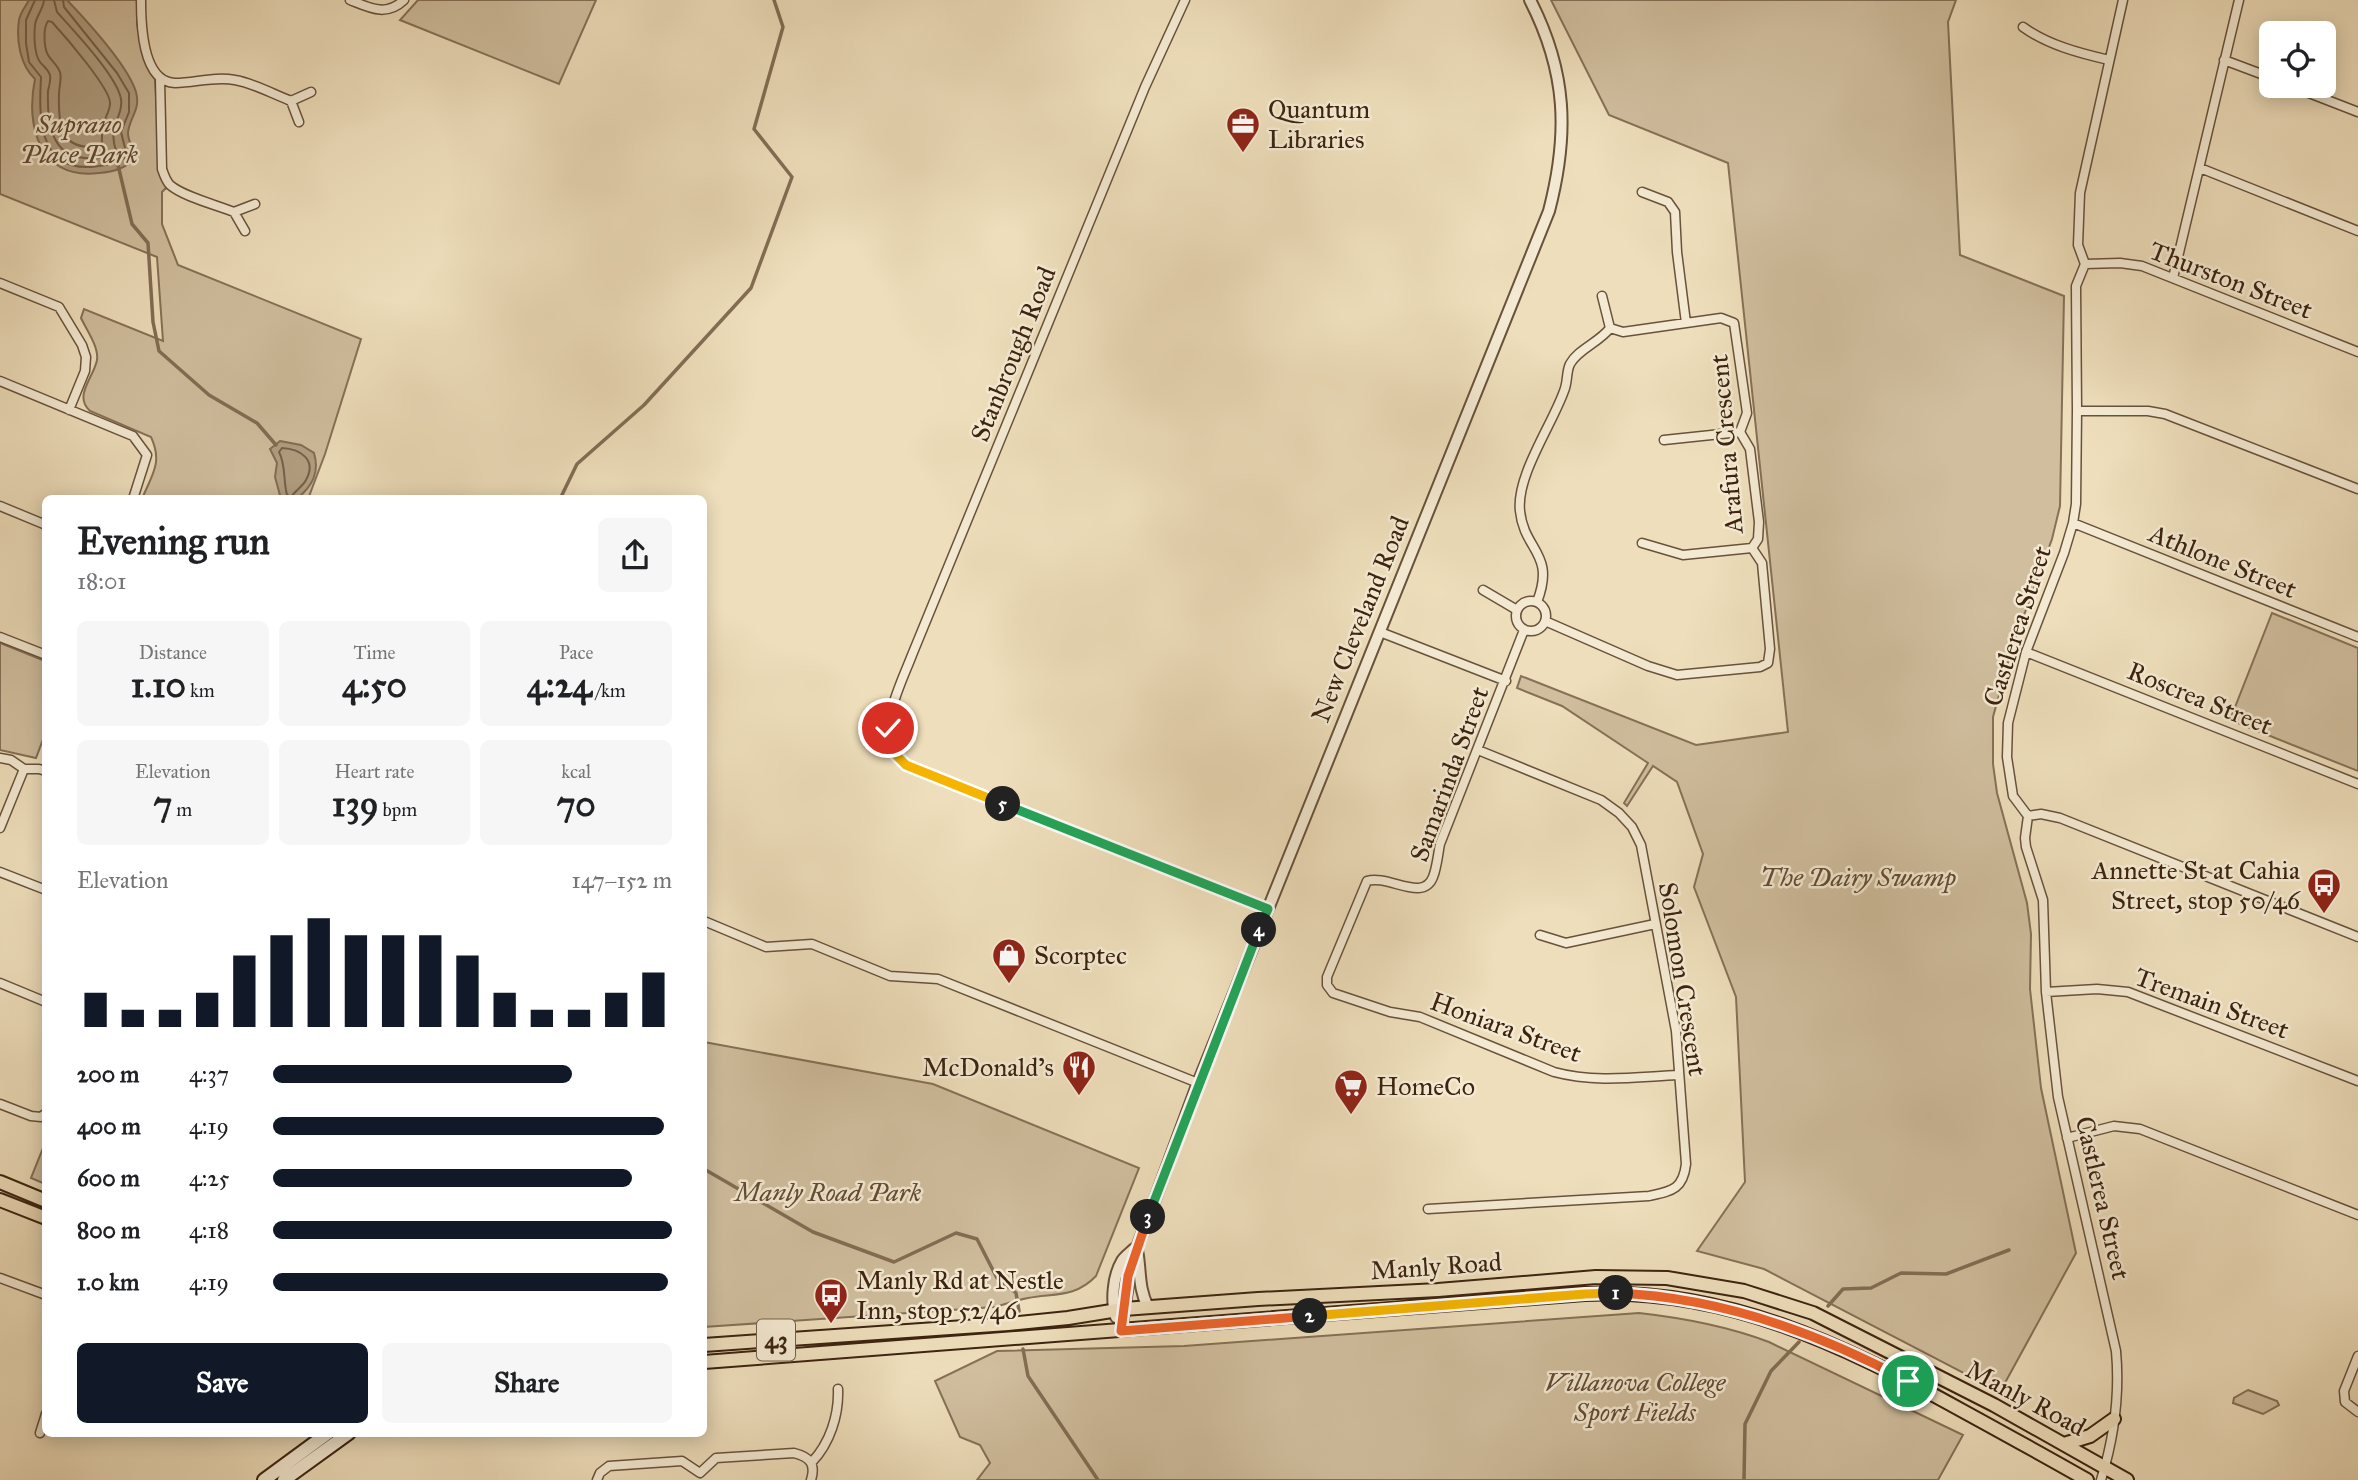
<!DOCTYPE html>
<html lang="en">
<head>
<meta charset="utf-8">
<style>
  :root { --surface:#fff; --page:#f6f6f6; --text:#202124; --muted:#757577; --accent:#111827 }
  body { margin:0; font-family:"IM FELL Great Primer",serif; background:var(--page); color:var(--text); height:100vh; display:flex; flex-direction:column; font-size:26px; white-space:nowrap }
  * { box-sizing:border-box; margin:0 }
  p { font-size:23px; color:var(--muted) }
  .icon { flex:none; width:38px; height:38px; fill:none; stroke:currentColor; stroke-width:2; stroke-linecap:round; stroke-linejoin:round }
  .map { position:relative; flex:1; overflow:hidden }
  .side { position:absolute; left:42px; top:495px; width:665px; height:942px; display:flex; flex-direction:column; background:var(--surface); border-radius:10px; box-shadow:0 4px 18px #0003 }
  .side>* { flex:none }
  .controls { position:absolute; left:2259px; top:21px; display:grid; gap:14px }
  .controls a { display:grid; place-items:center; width:77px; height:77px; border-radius:10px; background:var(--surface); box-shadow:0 4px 18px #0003; font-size:35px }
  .pin { position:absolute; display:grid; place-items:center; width:60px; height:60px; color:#fff; margin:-30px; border:4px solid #fff; border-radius:50%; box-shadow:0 2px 7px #0007 }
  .km { position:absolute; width:35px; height:35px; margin:-18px; border-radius:50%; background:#222; color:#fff; font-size:19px; line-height:35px; text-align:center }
  .round { display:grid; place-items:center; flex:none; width:74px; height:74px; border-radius:10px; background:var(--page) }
  .summary { display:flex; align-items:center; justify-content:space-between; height:119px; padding:0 35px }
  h1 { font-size:38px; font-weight:800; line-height:52px }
  .stats { display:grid; grid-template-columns:repeat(3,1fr); gap:10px; height:119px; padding:7px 35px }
  .stats div { display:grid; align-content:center; border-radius:10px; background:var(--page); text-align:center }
  .stats b { font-size:35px; font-weight:800 }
  .stats small { font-size:19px; font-weight:400 }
  .stats p { font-size:19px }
  .chart { height:196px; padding:14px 35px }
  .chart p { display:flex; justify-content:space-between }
  .chart svg { width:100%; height:126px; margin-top:7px; stroke:var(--accent); stroke-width:6 }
  .cta { display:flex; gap:14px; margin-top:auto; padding:14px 35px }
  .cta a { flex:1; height:80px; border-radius:10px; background:var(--accent); color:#fff; font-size:28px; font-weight:800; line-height:80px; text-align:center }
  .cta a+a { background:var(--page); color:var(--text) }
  ul { padding:0 35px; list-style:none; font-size:23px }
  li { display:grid; grid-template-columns:112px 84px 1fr; align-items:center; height:52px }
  li i { height:18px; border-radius:9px; background:var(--accent) }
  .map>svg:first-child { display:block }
  .green { fill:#d0be9e; stroke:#867057; stroke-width:2 }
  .water { fill:#b19e81; stroke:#826d54; stroke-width:2 }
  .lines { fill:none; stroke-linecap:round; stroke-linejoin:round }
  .shore { stroke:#766048; stroke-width:2 }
  .stream { stroke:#826d54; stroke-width:3.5 }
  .minor-casing { stroke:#68523b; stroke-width:11 }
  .tertiary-casing { stroke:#68523b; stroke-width:14 }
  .secondary-casing { stroke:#3c2310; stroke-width:16 }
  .primary-casing { stroke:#3c2310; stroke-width:16 }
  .minor { stroke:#f4ead3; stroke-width:8 }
  .tertiary { stroke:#f4ead3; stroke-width:10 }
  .secondary { stroke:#f4ead3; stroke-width:12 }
  .primary { stroke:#eedebb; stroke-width:12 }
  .split-1-casing { stroke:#fff; stroke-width:14 }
  .split-2-casing { stroke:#fff; stroke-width:14 }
  .split-3-casing { stroke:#fff; stroke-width:14 }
  .split-4-casing { stroke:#fff; stroke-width:14 }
  .split-5-casing { stroke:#fff; stroke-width:14 }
  .split-6-casing { stroke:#fff; stroke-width:14 }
  .split-1 { stroke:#f0652b; stroke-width:9 }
  .split-2 { stroke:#f5b400; stroke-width:9 }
  .split-3 { stroke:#f0652b; stroke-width:9 }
  .split-4 { stroke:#22a559; stroke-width:9 }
  .split-5 { stroke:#22a559; stroke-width:9 }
  .split-6 { stroke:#f5b400; stroke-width:9 }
  .labels { text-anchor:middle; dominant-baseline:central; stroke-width:5; stroke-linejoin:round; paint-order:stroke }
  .shield { fill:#f4ead3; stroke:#735f4a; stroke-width:2 }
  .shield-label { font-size:24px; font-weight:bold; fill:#3c2310 }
  .poi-label { font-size:26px; fill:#3c2310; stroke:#f4ead3; text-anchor:start }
  .park-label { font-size:26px; font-style:italic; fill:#614a34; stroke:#f4ead3 }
  .street-label { font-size:26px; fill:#3c2310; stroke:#f4ead3 }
</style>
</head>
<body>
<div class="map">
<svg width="2358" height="1480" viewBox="0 0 2358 1480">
  <rect width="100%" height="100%" fill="#eedebb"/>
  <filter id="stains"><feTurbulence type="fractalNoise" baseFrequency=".00286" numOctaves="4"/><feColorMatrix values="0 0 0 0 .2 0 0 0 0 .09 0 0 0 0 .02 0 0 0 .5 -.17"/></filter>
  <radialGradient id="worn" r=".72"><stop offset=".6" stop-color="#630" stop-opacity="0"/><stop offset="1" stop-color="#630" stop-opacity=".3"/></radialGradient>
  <path class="green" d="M0,0H137V24L144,51L155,79L160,170L169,185L162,192V224L178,265L361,339L325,454L308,499H142C152,474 163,463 151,437L90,411C73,396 94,377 97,360C99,347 86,329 81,318L84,309L163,341L157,257L0,194Z
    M418,0H596L559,84L400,20Z
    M1551,0H1956L1948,22L1960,255L2064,296L2060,506L2052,539L2013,645L1993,717V764L1997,793L2027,903L2031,934L2030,989L2041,1088L2076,1253L2000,1392L1764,1269L1697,1251L1745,1182L1736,997L1694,887L1703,854L1677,782L1653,766L1627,806L1624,803L1648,763L1562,706L1517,688L1521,676L1696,745L1788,732L1728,163L1609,115Z
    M2272,613L2358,648V771L2230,720Z
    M0,643L45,661V734L36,758L0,750Z
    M704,1042L933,1084L1139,1168L1096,1276C1075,1298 1054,1293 1028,1298C1017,1300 1006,1304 995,1307L704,1327Z
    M45,1143V1184L31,1178Z
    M1639,1313C1684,1318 1727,1326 1769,1342L1963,1435L1938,1480H977L990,1463L980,1445L960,1437L935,1381L997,1351L1184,1346Z
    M2248,1390L2277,1401L2279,1405L2263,1414L2233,1403L2234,1398Z"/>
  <path class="water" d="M29,0H67C86,20 128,66 136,92C141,110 129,118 128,133C128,142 134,148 134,159C125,169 112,172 99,173C40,180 25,127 35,79C20,65 16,40 19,20C20,13 26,6 29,0Z
    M280,441L301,445L314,453C320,473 312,486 297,499H281L275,477L277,463L270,449Z"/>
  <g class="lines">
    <path class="shore" d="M35,0L26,20V43L29,62L41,77C39,115 37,170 91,167C103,166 117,164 127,156L121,132L129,112V93L117,73L64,7L63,0
      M44,0C43,10 36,16 35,25C34,35 34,54 40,62C44,67 48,69 50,75C51,81 49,86 48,91C47,120 50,156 85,158C95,159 108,158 116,151C107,124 124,117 121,99C117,76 73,30 57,12L54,0
      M48,21L52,22C63,34 112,90 110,104C110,110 105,118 103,125C101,132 103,140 101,146C61,152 58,127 59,94C59,86 62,79 60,72C57,64 50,60 47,53C44,45 43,28 48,21Z
      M282,448C301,449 317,460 306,480C303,486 295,491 291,497L287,495C283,480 286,465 279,452Z"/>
    <path class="stream" d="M118,165L132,224L148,243L153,322L159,351L209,395L257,423L276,445
      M560,499L577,464L644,405L751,288L792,177L754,129L783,27L774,0
      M704,1169L813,1232L894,1262L956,1233L977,1239L997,1278L1016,1293L1019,1311
      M1828,1306L1843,1289L1871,1288L1901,1273L1946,1274L2009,1250
      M1023,1349L1028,1376L1098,1480
      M1744,1480L1745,1424L1771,1371L1799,1342"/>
    <g class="minor-casing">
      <path id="minor" d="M141,0C141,24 142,82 175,83C195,83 214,76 235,80C253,83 273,94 291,101
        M350,0C370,8 386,17 404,0
        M1185,0L1145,87L912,655C903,679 877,729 894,753C897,757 902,761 906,765L1268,909
        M2023,27C2048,45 2079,53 2109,60
        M2224,60L2272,78
        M160,79L162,169C164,175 166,181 170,185C184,197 217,205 234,212
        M2291,86L2358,112
        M299,122L291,101L311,92
        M2200,168L2358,231
        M1642,192L1668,202L1675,212L1677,252L1686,323
        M245,231L234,212L255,204
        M2085,264L2120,263L2142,266L2358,352
        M2173,278L2239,0
        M0,283L59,307L82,345L86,357L85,371L69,410
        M1602,296L1610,328
        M0,381L133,436L147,455L133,499
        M2077,411H2148L2165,414L2358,489
        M1664,440L1740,432
        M0,506L46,525
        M2073,523L2358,637
        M1642,543L1683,555L1752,548
        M1483,590L1517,610
        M1516 616a15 15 0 1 1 30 0a15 15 0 1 1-30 0Z
        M1537,602C1556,553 1524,551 1520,511C1516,476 1552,425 1564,391C1568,382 1566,372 1570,364C1578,349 1600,342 1610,328L1623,332L1721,318L1734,323L1747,413L1740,432L1750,449L1759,522L1758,539L1752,548L1762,563L1770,649L1768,663L1760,667L1677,675L1648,666L1545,621
        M1524,630L1440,844C1438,854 1437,867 1433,877C1423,903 1388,874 1367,881L1327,977V985L1333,993L1390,1012L1420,1017L1554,1072C1595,1083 1636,1077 1678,1075
        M1380,632L1506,681
        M0,637L46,655
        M2026,652L2358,784
        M0,758L11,760L24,769L0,828
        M24,769H39L46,771
        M2028,816L2041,814L2060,818L2358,937
        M0,872L46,890
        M704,921L766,947L812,944L890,976L938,979L1198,1083
        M1540,935L1566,943L1655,924
        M0,983L46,1002
        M2046,992L2097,989L2128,992L2358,1081
        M0,1104L31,1116L41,1117L46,1113
        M2067,1138L2114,1126L2140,1129L2358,1215
        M1428,1209L1649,1196C1671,1191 1683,1190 1686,1164L1676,1031L1641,845L1632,827L1619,813L1601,800L1478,750
        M0,1278L46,1295
        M2358,1356L2344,1391L2345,1402L2358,1412
        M40,1433L46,1414
        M812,1462C830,1443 839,1415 838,1389
        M597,1480L600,1473L609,1466L682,1461L700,1473L716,1458L794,1453C810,1457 816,1464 811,1480
        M2101,1480C2114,1438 2120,1395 2116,1351L2058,1097L2046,992L2043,900L2026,847L2025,838L2028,816L2013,796L2007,757L2008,723L2026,652L2064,553L2073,523L2076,504L2077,411L2076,286L2085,264L2078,245L2080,193L2123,0"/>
    </g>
    <g class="tertiary-casing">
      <path id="tertiary" d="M1137,1250C1141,1270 1138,1288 1148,1307
        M1116,1317C1111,1301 1113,1276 1122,1261C1124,1257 1130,1253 1134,1249
        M1121,1331L1131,1264L1198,1083L1549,211C1569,134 1567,72 1530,0"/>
    </g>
    <g class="secondary-casing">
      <path id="secondary" d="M264,1480L328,1433
        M284,1480L349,1433"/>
    </g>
    <g class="primary-casing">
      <path id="primary" d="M0,1182L46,1201
        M0,1200L46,1218
        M704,1345L1008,1324L1068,1318L1124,1309L1258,1299L1438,1290L1596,1277L1667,1278L1744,1291L1813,1313L1994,1405L2127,1480
        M704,1362L1585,1294C1724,1287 1842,1344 1961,1410C2003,1433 2045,1456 2087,1480
        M2064,1444L2090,1436L2114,1419"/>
    </g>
    <use href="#minor" class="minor"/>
    <use href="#tertiary" class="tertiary"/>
    <use href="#secondary" class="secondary"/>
    <use href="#primary" class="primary"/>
  </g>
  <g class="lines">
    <g class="split-1-casing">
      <path id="split-1" d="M1616,1293C1720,1297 1817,1332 1908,1381"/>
    </g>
    <g class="split-2-casing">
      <path id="split-2" d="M1310,1316L1585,1294L1616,1293"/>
    </g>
    <g class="split-3-casing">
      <path id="split-3" d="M1148,1217L1128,1276L1121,1331L1310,1316"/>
    </g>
    <g class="split-4-casing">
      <path id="split-4" d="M1148,1217L1259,930"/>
    </g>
    <g class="split-5-casing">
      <path id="split-5" d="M1003,804L1268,909L1259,930"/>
    </g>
    <g class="split-6-casing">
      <path id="split-6" d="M888,728L892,751L906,765L1003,804"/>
    </g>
    <use href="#split-1" class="split-1"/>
    <use href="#split-2" class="split-2"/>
    <use href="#split-3" class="split-3"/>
    <use href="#split-4" class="split-4"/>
    <use href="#split-5" class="split-5"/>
    <use href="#split-6" class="split-6"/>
  </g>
  <defs>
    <g id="office-pin" transform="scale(1.75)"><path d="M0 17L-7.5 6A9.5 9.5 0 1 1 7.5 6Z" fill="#8f2418" stroke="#f4ead3"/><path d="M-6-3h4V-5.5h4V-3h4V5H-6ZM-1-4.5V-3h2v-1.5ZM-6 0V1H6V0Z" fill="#fff"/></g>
    <g id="bus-pin" transform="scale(1.75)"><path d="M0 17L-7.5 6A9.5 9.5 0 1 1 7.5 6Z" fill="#8f2418" stroke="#f4ead3"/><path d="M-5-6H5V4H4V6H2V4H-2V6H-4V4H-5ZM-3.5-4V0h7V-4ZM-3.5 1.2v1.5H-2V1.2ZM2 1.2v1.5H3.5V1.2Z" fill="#fff"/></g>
    <g id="shop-pin" transform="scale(1.75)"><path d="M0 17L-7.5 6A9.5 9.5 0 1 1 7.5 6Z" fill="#8f2418" stroke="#f4ead3"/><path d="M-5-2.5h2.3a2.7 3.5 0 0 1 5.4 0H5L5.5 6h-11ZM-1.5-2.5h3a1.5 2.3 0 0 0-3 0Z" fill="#fff"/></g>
    <g id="restaurant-pin" transform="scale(1.75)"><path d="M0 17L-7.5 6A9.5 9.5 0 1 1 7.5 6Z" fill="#8f2418" stroke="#f4ead3"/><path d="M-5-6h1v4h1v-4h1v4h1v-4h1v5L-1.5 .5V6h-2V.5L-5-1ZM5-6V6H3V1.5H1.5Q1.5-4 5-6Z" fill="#fff"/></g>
    <g id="supermarket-pin" transform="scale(1.75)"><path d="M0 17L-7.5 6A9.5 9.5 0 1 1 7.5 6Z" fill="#8f2418" stroke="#f4ead3"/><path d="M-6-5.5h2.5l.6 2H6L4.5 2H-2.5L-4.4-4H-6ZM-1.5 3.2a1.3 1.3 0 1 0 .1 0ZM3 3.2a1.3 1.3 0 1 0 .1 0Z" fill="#fff"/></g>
  </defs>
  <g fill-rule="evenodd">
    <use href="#office-pin" x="1243" y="124"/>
    <use href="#bus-pin" x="2324" y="885"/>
    <use href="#shop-pin" x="1009" y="955"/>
    <use href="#restaurant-pin" x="1079" y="1067"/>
    <use href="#supermarket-pin" x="1351" y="1086"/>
    <use href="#bus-pin" x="831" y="1295"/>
  </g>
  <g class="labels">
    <rect class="shield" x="757" y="1319.5" width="38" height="41" rx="5"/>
    <g class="shield-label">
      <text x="776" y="1340">43</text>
    </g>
    <g class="poi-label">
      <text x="1268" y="109">Quantum<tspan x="1268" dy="30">Libraries</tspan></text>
      <text x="2300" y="870" text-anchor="end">Annette St at Cahia<tspan x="2300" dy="30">Street, stop 50/46</tspan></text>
      <text x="1034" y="955">Scorptec</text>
      <text x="1054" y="1067" text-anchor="end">McDonald's</text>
      <text x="1376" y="1086">HomeCo</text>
      <text x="856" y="1280">Manly Rd at Nestle<tspan x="856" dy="30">Inn, stop 52/46</tspan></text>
    </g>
    <g class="park-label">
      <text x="79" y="124">Suprano<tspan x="79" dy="30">Place Park</tspan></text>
      <text x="1858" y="877">The Dairy Swamp</text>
      <text x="828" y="1192">Manly Road Park</text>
      <text x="1635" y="1382">Villanova College<tspan x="1635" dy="30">Sport Fields</tspan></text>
    </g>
    <g class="street-label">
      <text transform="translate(2231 280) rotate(21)">Thurston Street</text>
      <text transform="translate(1013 354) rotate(-68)">Stanbrough Road</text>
      <text transform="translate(1726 444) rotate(-95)">Arafura Crescent</text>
      <text transform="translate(2223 561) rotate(22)">Athlone Street</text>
      <text transform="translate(1360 619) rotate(-68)">New Cleveland Road</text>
      <text transform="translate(2017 626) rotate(-72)">Castlerea Street</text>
      <text transform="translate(2200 698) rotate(22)">Roscrea Street</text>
      <text transform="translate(1449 774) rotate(-70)">Samarinda Street</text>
      <text transform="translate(1683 979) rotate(81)">Solomon Crescent</text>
      <text transform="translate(2212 1003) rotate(20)">Tremain Street</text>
      <text transform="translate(1506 1027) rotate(20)">Honiara Street</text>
      <text transform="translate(2103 1198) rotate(77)">Castlerea Street</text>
      <text transform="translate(1436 1266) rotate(-4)">Manly Road</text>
      <text transform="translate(2026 1398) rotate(28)">Manly Road</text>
    </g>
  </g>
  <rect width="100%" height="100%" filter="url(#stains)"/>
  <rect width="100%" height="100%" fill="url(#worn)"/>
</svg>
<div class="controls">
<a><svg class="icon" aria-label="locate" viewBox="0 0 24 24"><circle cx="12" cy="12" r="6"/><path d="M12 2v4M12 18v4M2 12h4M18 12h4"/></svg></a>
</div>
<div class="pin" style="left:1908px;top:1381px;background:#1e9e55"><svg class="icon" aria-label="arrive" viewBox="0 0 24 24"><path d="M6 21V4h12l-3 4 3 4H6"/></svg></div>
<div class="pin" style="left:888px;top:728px;background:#d93025"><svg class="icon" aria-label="check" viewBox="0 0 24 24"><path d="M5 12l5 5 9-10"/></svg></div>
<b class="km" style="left:1616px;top:1293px">1</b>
<b class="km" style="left:1310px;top:1316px">2</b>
<b class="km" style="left:1148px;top:1217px">3</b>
<b class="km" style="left:1259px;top:930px">4</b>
<b class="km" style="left:1003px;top:804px">5</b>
<section class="side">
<div class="summary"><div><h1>Evening run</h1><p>18:01</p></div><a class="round"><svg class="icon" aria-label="share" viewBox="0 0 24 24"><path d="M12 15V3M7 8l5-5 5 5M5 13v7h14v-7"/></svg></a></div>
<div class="stats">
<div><p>Distance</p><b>1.10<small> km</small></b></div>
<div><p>Time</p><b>4:50</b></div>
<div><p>Pace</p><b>4:24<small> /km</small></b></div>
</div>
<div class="stats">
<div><p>Elevation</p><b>7<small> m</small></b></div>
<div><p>Heart rate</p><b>139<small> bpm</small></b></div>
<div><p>kcal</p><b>70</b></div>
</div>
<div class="chart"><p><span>Elevation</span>147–152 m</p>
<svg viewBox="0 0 160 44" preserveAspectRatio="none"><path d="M5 44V32M15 44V38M25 44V38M35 44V32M45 44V19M55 44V12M65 44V6M75 44V12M85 44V12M95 44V12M105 44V19M115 44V32M125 44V38M135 44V38M145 44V32M155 44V25"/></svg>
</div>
<ul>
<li><b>200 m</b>4:37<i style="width:75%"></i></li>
<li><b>400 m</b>4:19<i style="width:98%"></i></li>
<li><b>600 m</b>4:25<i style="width:90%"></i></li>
<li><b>800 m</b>4:18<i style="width:100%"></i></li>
<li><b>1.0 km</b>4:19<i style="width:99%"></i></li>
</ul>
<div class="cta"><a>Save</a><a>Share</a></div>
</section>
</div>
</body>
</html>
